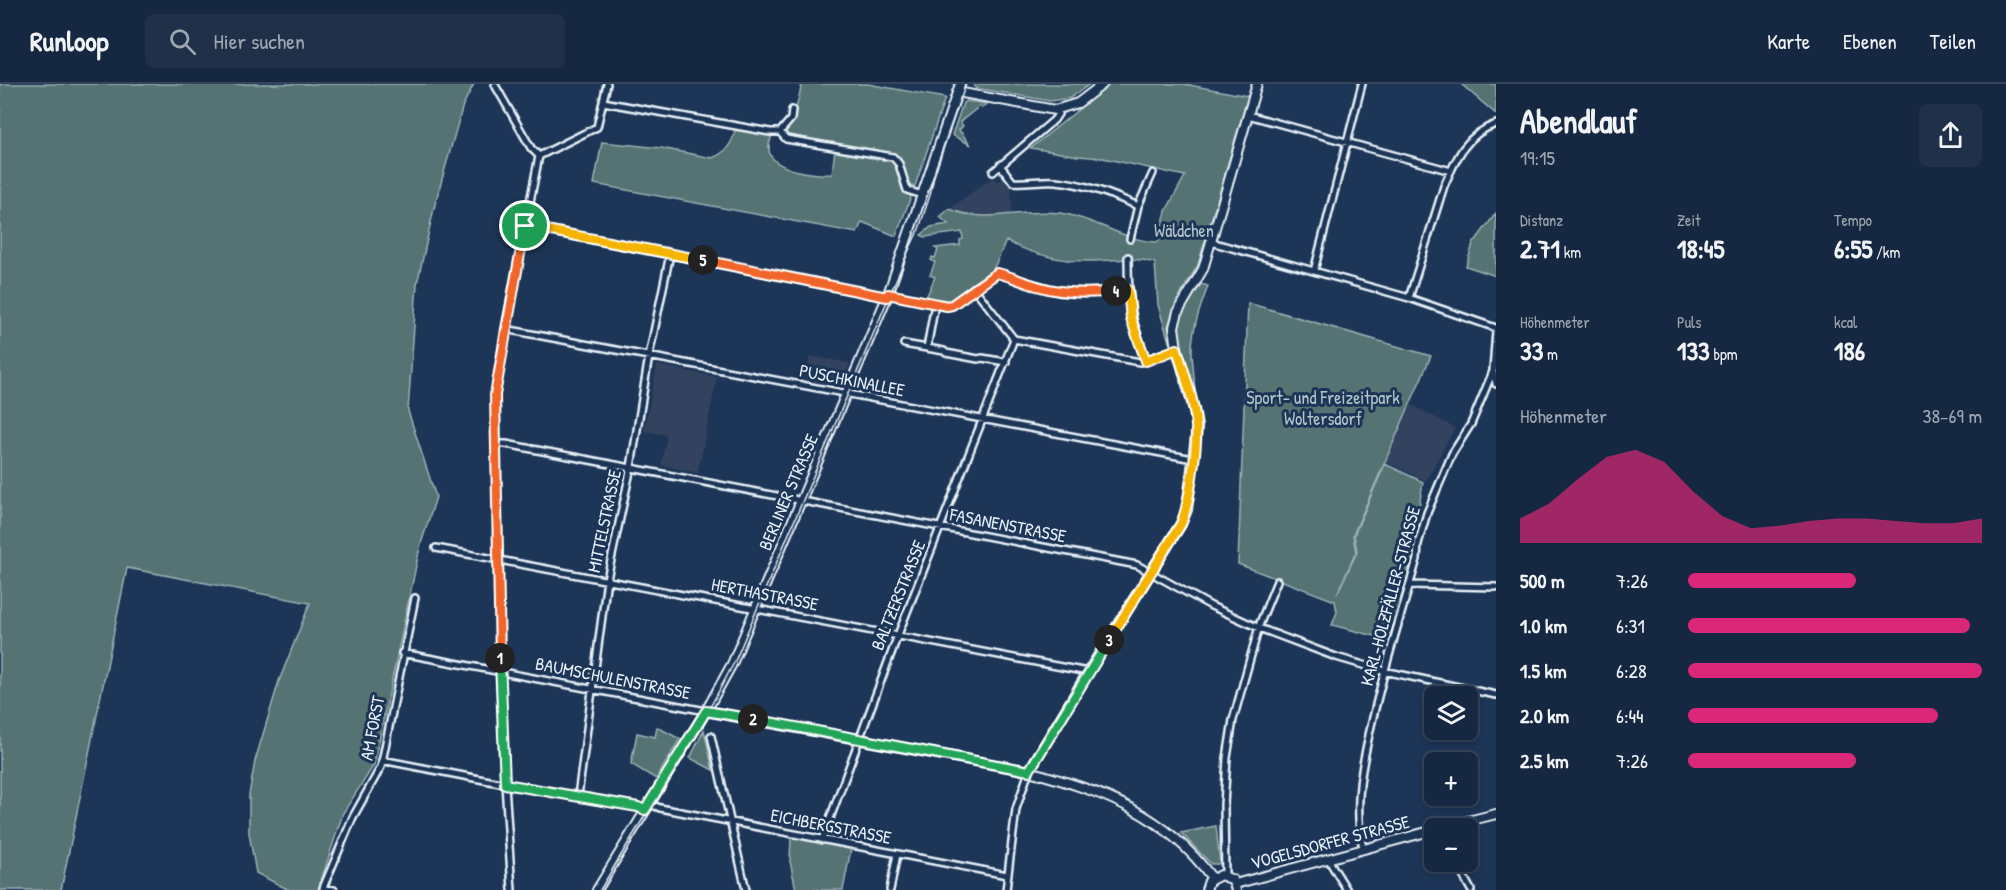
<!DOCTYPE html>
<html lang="de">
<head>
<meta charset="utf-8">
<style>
  :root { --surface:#162841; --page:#1f3048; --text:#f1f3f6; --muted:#9ea6b1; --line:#35445a; --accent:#db2777 }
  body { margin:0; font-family:"Patrick Hand",sans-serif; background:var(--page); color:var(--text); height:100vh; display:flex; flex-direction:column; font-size:22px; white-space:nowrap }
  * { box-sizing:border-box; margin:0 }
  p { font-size:20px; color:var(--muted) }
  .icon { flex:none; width:33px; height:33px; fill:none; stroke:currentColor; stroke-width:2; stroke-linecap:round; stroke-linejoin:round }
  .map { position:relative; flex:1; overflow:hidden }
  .sheet { display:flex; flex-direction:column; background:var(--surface); width:510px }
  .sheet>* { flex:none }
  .buttons { position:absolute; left:1424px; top:602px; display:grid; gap:12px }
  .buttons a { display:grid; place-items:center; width:54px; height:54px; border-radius:9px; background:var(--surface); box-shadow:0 3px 9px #0003,0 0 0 2px var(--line); font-size:30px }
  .pin { position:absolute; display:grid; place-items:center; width:51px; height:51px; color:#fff; margin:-26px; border:3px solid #fff; border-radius:50%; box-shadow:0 2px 6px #0007 }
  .km { position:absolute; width:30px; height:30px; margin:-15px; border-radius:50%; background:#222; color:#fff; font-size:16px; line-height:30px; text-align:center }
  .round { display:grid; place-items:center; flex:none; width:63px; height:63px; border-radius:9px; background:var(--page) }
  .head { display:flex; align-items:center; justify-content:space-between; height:102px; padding:0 24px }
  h1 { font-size:33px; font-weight:700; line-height:45px }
  .figures { display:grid; grid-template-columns:repeat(3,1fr); gap:9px; height:102px; padding:6px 24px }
  .figures div { display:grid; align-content:center }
  .figures b { font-size:26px; font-weight:700 }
  .figures small { font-size:16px; font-weight:400 }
  .figures p { font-size:16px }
  .chart { height:168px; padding:12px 24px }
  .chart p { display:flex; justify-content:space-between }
  .chart svg { width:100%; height:108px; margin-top:6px; fill:var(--accent); opacity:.7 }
  ul { padding:0 24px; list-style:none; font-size:20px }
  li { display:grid; grid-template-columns:96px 72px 1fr; align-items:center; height:45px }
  li i { height:15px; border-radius:8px; background:var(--accent) }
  header { display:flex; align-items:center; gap:36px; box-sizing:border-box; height:84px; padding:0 30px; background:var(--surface); border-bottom:2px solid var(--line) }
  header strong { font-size:28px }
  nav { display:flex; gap:33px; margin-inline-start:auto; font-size:21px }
  .search { width:420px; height:54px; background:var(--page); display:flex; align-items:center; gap:15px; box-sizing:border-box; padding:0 21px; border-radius:9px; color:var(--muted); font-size:22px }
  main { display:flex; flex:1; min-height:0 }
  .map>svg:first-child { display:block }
  .built { fill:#32425e }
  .green { fill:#547373; stroke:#9eb2b6; stroke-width:1.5 }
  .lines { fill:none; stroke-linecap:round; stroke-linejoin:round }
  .street-casing { stroke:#e8f1f8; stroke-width:10 }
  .secondary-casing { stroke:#e8f1f8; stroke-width:12 }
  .street { stroke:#1d3557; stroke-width:5 }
  .secondary { stroke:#1d3557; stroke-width:8 }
  .tram { stroke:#e8f1f8; stroke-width:1.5 }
  .split-1-casing { stroke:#fff; stroke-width:12 }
  .split-2-casing { stroke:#fff; stroke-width:12 }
  .split-3-casing { stroke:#fff; stroke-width:12 }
  .split-4-casing { stroke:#fff; stroke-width:12 }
  .split-5-casing { stroke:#fff; stroke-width:12 }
  .split-6-casing { stroke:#fff; stroke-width:12 }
  .split-1 { stroke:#f0652b; stroke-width:8 }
  .split-2 { stroke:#22a559; stroke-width:8 }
  .split-3 { stroke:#22a559; stroke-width:8 }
  .split-4 { stroke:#f5b400; stroke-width:8 }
  .split-5 { stroke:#f0652b; stroke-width:8 }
  .split-6 { stroke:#f5b400; stroke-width:8 }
  .labels { text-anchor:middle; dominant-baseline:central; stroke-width:6; stroke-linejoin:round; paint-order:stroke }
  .park-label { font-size:18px; fill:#b4c5c9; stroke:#1d3557 }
  .street-label { font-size:18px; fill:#e8f1f8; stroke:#1d3557 }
</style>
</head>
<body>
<header>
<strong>Runloop</strong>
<div class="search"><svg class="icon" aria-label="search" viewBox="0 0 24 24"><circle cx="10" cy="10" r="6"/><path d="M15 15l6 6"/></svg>Hier suchen</div>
<nav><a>Karte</a><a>Ebenen</a><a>Teilen</a></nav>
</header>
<main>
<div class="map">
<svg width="1496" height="806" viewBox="0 0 1496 806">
  <rect width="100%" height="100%" fill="#1d3557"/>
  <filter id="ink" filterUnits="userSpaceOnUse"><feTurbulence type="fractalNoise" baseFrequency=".0167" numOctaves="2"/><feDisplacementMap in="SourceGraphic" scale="12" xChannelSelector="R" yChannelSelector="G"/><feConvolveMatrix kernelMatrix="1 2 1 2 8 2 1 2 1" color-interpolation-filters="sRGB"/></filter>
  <g filter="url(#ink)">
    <path class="built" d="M993,93L997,98L1005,93L1011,101L1012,126L1009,130L995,133H974L949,125Z
      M810,272L850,279L841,302L805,296Z
      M657,281L717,293L698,389L661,381L667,351L644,347Z
      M1410,320L1455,344L1426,397L1385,378Z"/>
    <path class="green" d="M0,0H474L463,21L435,120L417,200L408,327L436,413L420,463L374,681L343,729L318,806H289L256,789L249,749V711L255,677L279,597L310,519L127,484L61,806H0Z
      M802,0H868L945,14L915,102H909L900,72L790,53L784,48L793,37Z
      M974,0H1090L1070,14L1050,17L976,4Z
      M1110,0H1184L1248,12L1198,181L1176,218L1168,242L1170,261L1158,221L1155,179C1132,172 1113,177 1091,177C1061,178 1032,170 1006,157L993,186L950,217L926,214L935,193L930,191L935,178L931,176L932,173L935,174L938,166L935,164L960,161V156L963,155L962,148L925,153L921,151L931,143L948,140L940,133L949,125C990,141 1018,124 1060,129C1095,134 1123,157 1158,158L1166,127L1185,92L1103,74L1078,72L1031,64Z
      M1461,0H1496V30Z
      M967,17L987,20L982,24L980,22L960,38L963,42L959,46L971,61L952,51L963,19Z
      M735,45L772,51C770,57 767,64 770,70C777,87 816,91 832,90L835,65L893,75L902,105L912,110L896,152L862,138L857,149L594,100L602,58L661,64L712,74C726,69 733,59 735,45Z
      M1496,129V192L1466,182L1473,160Z
      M1201,200L1208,202C1201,222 1192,244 1192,266C1192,283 1196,295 1194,313L1178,246L1184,226Z
      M1248,219L1431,272L1353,451L1356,468L1337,510L1357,468L1354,451L1385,380L1423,398L1406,502L1387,555L1332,541L1337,528L1335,517L1238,480Z
      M657,643L680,655L656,695L631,680L637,649L655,653Z
      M704,646L713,686L690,674Z
      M1216,742L1220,780H1211L1181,749Z
      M791,753L851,765L843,806H796L790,777Z"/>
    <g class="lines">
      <g class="street-casing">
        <path id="street" d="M495,1L531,64L539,72L505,245L495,311L500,587L505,700L512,806
          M603,18L770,48H780L791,35L792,26
          M1248,31L1451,87
          M780,48L786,55L893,73L899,80L907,106L922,111
          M539,72L597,43L607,0
          M1000,81L1013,98C1027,99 1041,96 1056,97C1085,100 1111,110 1138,122
          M993,88L1054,36L1058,30V25
          M525,142L887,213
          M1130,155L1138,122L1153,89
          M1211,158L1409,214L1496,244
          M1128,173C1128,215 1131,239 1146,277
          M1314,187L1362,0
          M974,204L997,189L1060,208L1086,209L1128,206
          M888,210L947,222L952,221L974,204L1014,255L1140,278L1177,265
          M1409,214L1444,102C1456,75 1466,50 1496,40
          M505,245L1193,375
          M1496,246L1493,286L1496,300
          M904,260L944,267L946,269L978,275L982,274L1006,278
          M927,264L935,220
          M496,360H506L1137,481L1211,522L1259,544L1336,573L1384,587L1496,611
          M436,464L1088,588
          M1410,501L1496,503
          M402,569L706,627
          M711,652L746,806
          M382,676L505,700L638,723L645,726
          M578,712L607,495L631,383L649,272L670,170
          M650,720L660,724L1007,791
          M822,756L898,551L1014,255
          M1363,764C1352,717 1364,672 1375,625C1387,574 1403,525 1417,475L1418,460L1427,429L1452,370L1471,340L1496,280
          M1329,774L1331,780L1347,806
          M1455,777L1471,806
          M1225,792L1224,721L1227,674L1233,636L1260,539L1277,497
          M334,806L323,804L353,733L381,683L415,514
          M890,806L897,770
          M1006,806L1016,725L1029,687"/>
      </g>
      <g class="secondary-casing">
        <path id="secondary" d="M957,8L1055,26L1078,19L1103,0
          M706,627L1029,687C1104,708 1164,729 1212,794
          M1029,687L1088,588L1181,440L1187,426L1197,343L1194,326L1177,265L1174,243L1178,228L1203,185L1257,0
          M1440,744L1496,730
          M1235,800L1434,746
          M597,806L706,627L732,580L887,213L960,0
          M1206,806L1209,797L1221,791L1233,796L1236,806"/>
      </g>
      <use href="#street" class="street"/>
      <use href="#secondary" class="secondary"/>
      <path class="tram" d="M600,806L708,627L735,577L907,170L919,145L930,111L936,83L966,0"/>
    </g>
  </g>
  <g class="lines" filter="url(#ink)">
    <g class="split-1-casing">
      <path id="split-1" d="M500,574L495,311L525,142"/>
    </g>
    <g class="split-2-casing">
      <path id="split-2" d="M500,574L505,700L638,723L645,726L706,627L753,635"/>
    </g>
    <g class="split-3-casing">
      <path id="split-3" d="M753,635L1029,687L1109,556"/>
    </g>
    <g class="split-4-casing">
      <path id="split-4" d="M1109,556L1181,440C1189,421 1198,362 1196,341C1194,315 1184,289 1177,265L1146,277L1131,235L1128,206L1116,207"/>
    </g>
    <g class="split-5-casing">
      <path id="split-5" d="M703,176L887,213L888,210L947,222L952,221L997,189C1011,192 1024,199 1037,202C1063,210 1090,210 1116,207"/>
    </g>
    <g class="split-6-casing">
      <path id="split-6" d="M525,142L703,176"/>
    </g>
    <use href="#split-1" class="split-1"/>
    <use href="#split-2" class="split-2"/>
    <use href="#split-3" class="split-3"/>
    <use href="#split-4" class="split-4"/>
    <use href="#split-5" class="split-5"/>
    <use href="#split-6" class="split-6"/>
  </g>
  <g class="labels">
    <g class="park-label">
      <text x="1184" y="146">Wäldchen</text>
      <text x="1323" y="313">Sport- und Freizeitpark<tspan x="1323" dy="21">Woltersdorf</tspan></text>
    </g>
    <g class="street-label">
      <text transform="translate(852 296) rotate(11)">PUSCHKINALLEE</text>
      <text transform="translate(788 408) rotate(-67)">BERLINER STRASSE</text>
      <text transform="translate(604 437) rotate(-78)">MITTELSTRASSE</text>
      <text transform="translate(1008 441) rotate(11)">FASANENSTRASSE</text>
      <text transform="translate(765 510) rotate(11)">HERTHASTRASSE</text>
      <text transform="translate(898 511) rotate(-68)">BALTZERSTRASSE</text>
      <text transform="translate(1390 512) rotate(-75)">KARL-HOLZFÄLLER-STRASSE</text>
      <text transform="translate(613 594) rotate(11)">BAUMSCHULENSTRASSE</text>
      <text transform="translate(372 644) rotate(-79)">AM FORST</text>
      <text transform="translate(831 742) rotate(11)">EICHBERGSTRASSE</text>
      <text transform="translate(1330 758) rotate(-15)">VOGELSDORFER STRASSE</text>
    </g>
  </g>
</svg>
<div class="buttons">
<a><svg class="icon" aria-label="layers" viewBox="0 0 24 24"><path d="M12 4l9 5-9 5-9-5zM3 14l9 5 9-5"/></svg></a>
<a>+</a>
<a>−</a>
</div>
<div class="pin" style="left:525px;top:142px;background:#1e9e55"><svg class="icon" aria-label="arrive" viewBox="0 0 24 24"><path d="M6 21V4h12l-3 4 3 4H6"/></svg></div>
<b class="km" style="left:500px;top:574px">1</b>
<b class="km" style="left:753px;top:635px">2</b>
<b class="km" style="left:1109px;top:556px">3</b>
<b class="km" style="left:1116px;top:207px">4</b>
<b class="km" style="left:703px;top:176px">5</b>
</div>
<section class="sheet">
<div class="head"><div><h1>Abendlauf</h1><p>19:15</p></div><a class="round"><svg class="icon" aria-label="share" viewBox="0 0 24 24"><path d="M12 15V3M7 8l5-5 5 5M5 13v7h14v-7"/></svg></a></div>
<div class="figures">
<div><p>Distanz</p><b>2.71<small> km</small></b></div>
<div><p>Zeit</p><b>18:45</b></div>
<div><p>Tempo</p><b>6:55<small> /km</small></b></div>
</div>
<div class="figures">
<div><p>Höhenmeter</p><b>33<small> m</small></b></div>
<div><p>Puls</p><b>133<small> bpm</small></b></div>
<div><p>kcal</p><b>186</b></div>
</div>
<div class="chart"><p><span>Höhenmeter</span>38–69 m</p>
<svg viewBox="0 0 160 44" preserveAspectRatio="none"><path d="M0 44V34L10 28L20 18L30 9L40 6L50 11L60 23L70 33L80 38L90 37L100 35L110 34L120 34L130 35L140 36L150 36L160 34V44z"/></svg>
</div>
<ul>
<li><b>500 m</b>7:26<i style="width:57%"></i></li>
<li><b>1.0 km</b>6:31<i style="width:96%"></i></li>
<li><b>1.5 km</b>6:28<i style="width:100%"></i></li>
<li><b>2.0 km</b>6:44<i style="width:85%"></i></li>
<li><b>2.5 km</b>7:26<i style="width:57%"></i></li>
</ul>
</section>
</main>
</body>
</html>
